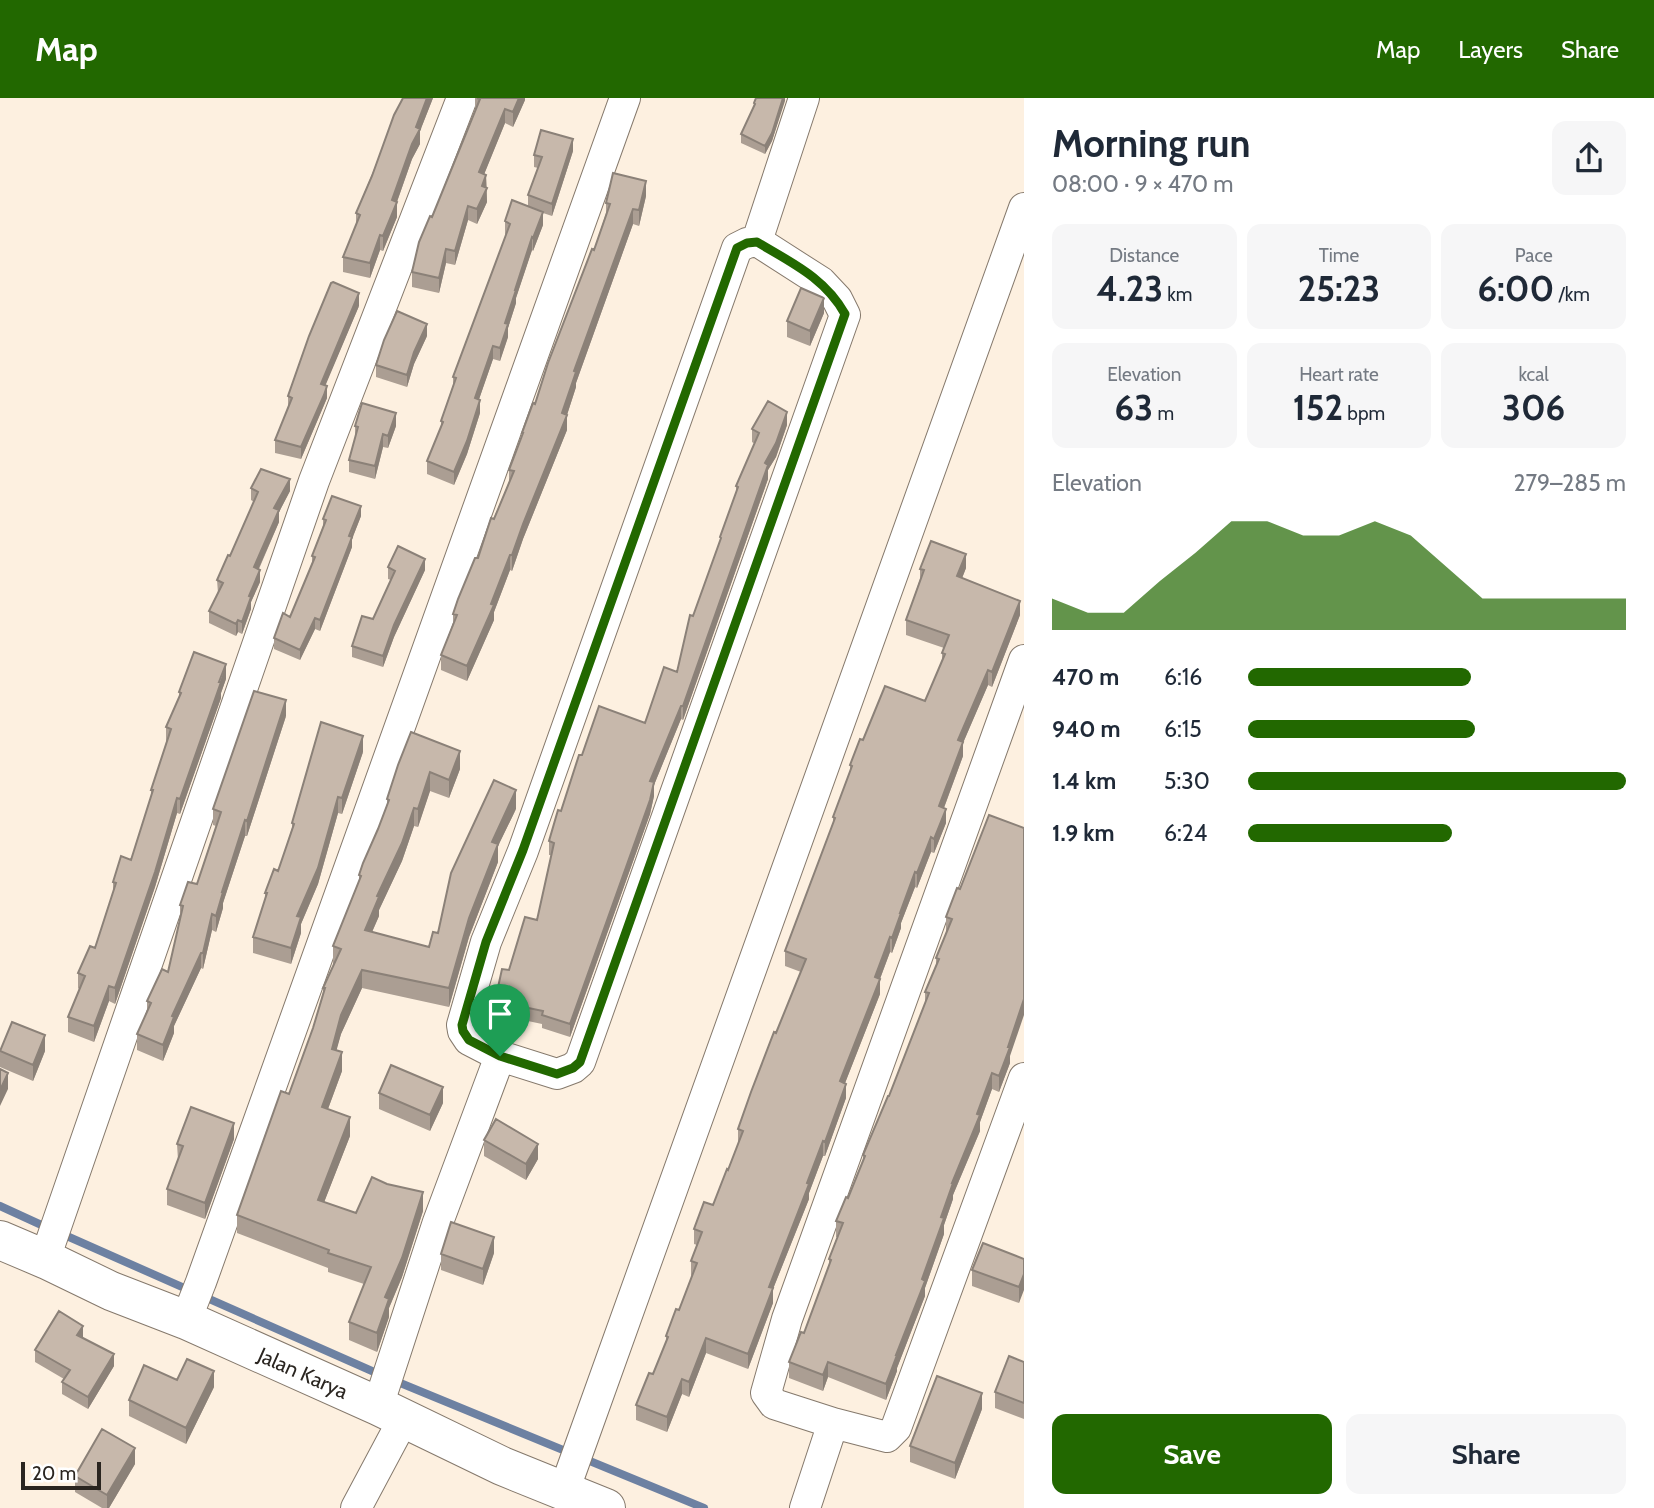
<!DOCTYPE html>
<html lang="en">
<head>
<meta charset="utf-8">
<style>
  :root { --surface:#fff; --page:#f6f6f7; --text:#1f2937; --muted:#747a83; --accent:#226800 }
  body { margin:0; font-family:Cabin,sans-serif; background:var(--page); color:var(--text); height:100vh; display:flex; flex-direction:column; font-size:26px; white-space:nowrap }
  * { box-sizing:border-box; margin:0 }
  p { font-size:23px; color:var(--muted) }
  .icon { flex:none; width:38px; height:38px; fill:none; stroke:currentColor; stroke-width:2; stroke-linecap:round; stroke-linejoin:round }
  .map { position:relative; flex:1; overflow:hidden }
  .details { display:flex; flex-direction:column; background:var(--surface); width:630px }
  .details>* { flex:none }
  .scale { position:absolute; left:21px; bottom:18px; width:80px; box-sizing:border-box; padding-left:7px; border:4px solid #2a2520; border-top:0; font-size:19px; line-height:24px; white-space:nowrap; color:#2a2520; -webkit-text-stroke:5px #fff; paint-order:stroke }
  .pin { position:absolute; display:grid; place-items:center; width:60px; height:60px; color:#fff; margin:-72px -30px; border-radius:50% 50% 50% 0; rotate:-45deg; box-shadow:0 0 7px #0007 }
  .pin .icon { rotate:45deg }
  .round { display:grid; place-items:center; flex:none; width:74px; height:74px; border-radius:14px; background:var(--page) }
  .overview { display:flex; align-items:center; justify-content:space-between; height:119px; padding:0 28px }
  h1 { font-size:38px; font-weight:800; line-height:52px }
  .figures { display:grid; grid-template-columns:repeat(3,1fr); gap:10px; height:119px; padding:7px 28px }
  .figures div { display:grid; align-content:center; border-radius:14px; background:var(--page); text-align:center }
  .figures b { font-size:35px; font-weight:800 }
  .figures small { font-size:19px; font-weight:400 }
  .figures p { font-size:19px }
  .chart { height:196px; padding:14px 28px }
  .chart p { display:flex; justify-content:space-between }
  .chart svg { width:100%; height:126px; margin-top:7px; fill:var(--accent); opacity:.7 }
  .primary-button { display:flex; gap:14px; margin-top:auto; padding:14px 28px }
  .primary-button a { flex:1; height:80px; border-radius:14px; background:var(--accent); color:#fff; font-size:28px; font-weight:800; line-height:80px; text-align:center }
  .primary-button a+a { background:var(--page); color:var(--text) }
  ul { padding:0 28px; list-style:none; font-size:23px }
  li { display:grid; grid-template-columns:112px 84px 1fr; align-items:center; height:52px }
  li i { height:18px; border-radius:9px; background:var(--accent) }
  header { display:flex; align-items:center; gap:42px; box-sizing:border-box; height:98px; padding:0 35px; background:var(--accent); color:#fff }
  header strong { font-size:33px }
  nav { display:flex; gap:38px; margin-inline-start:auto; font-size:24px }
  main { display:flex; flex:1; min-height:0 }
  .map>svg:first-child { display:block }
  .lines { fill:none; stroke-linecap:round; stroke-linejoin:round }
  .stream { stroke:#6d81a2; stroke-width:8 }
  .street-casing { stroke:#85796c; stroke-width:32 }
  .secondary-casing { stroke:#85796c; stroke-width:40 }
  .street { stroke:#fff; stroke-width:30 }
  .secondary { stroke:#fff; stroke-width:38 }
  .wall { fill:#ab9e93 }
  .shaded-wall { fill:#8b8178 }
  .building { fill:#c7b8ab; stroke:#8b8178; stroke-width:2 }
  .route-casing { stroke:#fff; stroke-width:14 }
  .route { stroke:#226800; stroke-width:9 }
  .labels { text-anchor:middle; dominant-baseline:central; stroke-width:6; stroke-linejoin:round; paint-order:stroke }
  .street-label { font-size:21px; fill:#2a2520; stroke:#fff }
</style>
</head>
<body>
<header>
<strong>Map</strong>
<nav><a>Map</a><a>Layers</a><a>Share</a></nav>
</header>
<main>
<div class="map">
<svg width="1024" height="1410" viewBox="0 0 1024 1410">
  <rect width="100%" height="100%" fill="#fdf0e0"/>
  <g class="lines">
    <path class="stream" d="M0,1108L48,1130
      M60,1135L381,1277
      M393,1282L704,1410"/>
    <g class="street-casing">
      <path id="street" d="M757,143L821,184L837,201L845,217L580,964L573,970L557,976L500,958L469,942L463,933L462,927L486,844L523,753L737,150L747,145Z
        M757,143L804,0
        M1024,562L787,1221L766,1295L774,1306L833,1325L887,1339L896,1330L1024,980
        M47,1162L50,1146L314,383L462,0
        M186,1222L201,1184L625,0
        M378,1308L438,1124L500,958
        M564,1393L1024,110
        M356,1410L404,1320
        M805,1410L833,1325"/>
    </g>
    <g class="secondary-casing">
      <path id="secondary" d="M0,1142L47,1162L111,1193L186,1222L378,1308L502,1368L606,1410"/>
    </g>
    <use href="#street" class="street"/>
    <use href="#secondary" class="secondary"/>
  </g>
  <path class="wall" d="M403,0H433L420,33V46L412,61L397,104V119L383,153L380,152L370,180L343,174V159L356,126V115Z
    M475,0H525V2L513,29L505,25L484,76L486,77L487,104L477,126L468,122L455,167L446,165L439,195L412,189V174L432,119L475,13Z
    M785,0L772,43L765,56L741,45V36L754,9V5Z
    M573,53L552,118L543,115V127L533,153L532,152L516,200V205L508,230V239L500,263L493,261L479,301L480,315L467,356L454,387L427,376V363L441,330V323L453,287V279L506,137L505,136V123L528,108V97L538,70L534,69V57Z
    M646,98L639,128L633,126L576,285V289L567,317V332L523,441L512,473L510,472L494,514V522L467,583L441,572V557L453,526V516L509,384V372L522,339V335L535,306L594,152L606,115V105Z
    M359,208L325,287L327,300L301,361L275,355V342L288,310V298Z
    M824,215L810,248L787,239V223Z
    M427,238L414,266L407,289L376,279V267Z
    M787,327L776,359L768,372V381L683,622L681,621L654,687V698L650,716L570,939L542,930V926L495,916V903L509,872L537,822L551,757H549V743L561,713L582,657L645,625L677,574L693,518L720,443V439L736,394V388L755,346L752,344V331Z
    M355,328H396L388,350L383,349L375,381L349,374V362L355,340Z
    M251,390L290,393L279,414V424L259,471L260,484L251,504V511L242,536L238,534L236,538L209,525V513L218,495L217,482L230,458L254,404L251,402Z
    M361,418L352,441V449L320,533L315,531L300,562L274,551V540L290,519L312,465V458L323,428V421Z
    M388,469L425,472L394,539L383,569L352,559V548L373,521L391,482L388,481Z
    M966,470L962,480L1020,517L992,589L988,587L963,645V658L944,710L946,725L934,755L931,754L917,790L915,789L901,825V830L892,855L890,854L880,881V896L845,985L846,1000L825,1058H823L809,1095V1101L773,1191V1205L748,1271L706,1255L689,1299L682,1296L667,1334L636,1322V1307L653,1276L666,1245V1238L679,1212L692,1178L691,1177V1163L697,1147L694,1146V1131L713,1107L728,1072L738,1046V1031L801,874L785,868V853L833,726V719L850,675V667L863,642L925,603L942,563V555L944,550L906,537V522L920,481V471Z
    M226,581L221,595V600L180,716L177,715L155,789L115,906L109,903L94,944L68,934V919L79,891L78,890V875L95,850L113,795V784L131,762L151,700V692L166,645V629L179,600V594Z
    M286,618L247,738H245L223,805V810L216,834L212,832L203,871L201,870L174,928V935L163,963L137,952V936L147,913V903L168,874L180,821V807L197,786L216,728L213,727V711Z
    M363,654L342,716L338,715L318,786L301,826V835L291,866L253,855V839L265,802V795L278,773L292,730V725Z
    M398,667L460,671L449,700L430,693L418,729L414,728L402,763L379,812V818L372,834L429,849L516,711L498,748V764L469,839L449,909L362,890L341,936L336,952L342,973L328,1011L350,1038L324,1104L356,1115L423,1113L402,1179L389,1210V1219L377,1254L349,1242V1224L364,1186L328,1174V1170L237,1135V1117L289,996L313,930L323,894V890L333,867V848L359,784V777L378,731L387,706V701Z
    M957,790L1010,958V965L999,994L992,991L980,1024V1033L953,1097V1101L944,1127V1136L925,1190V1198L897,1270V1273L886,1302L828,1279L823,1293L789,1280V1264L804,1235L829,1170V1161L837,1139H836V1123L848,1100L863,1063V1057L889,998L925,905V894L936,867V860L946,835V819Z
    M0,953H45L33,983L0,969Z
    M379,995L443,1005L430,1033L379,1011Z
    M234,1041L205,1121L167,1107V1091L178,1062L177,1046Z
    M484,1042L538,1061L526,1082L484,1058Z
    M494,1155L483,1187L441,1172V1156Z
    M1024,1161L1019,1205L972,1188V1172Z
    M83,1240L114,1268L88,1311L62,1296V1284L64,1281L35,1264V1252Z
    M1024,1264V1321L995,1310V1294Z
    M214,1289L186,1346L129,1318V1302Z
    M982,1311L955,1381L910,1364V1348Z
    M135,1366L109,1410H102L75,1394V1378Z"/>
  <path class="shaded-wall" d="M427,0H433L420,33V46L412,61L394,112L397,104V119L383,153V138L392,102L416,29Z
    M519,0H525V2L513,29V14Z
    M782,0H785V3L772,43L765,56V48Z
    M505,11V25L479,89V74Z
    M573,41V53L552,118V106Z
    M486,77L487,104L477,126V111L482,88Z
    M646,83V98L639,128V112Z
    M468,108V122L455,167V153Z
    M633,111V126L576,285V289L566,320L567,317V332L523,441L512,473V457L562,315L574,273Z
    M543,114V127L533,153V140Z
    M380,137V152L370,180V165Z
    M532,139V152L516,200V205L508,230V239L500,263V250L505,225Z
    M446,151V165L439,195V180Z
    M359,195V208L321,298V286Z
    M824,200V215L810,248V233Z
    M427,226V238L414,266L407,289V277L414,254Z
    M493,248V261L475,313V300Z
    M327,288V300L301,361V349Z
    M480,302V315L467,356L454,387V374Z
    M787,314V327L776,359L768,372V381L683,622V608L765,365Z
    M396,315V328L388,350V338Z
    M383,336V349L375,381V368Z
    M290,381V393L279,414V424L254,481V469L274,410Z
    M361,408V418L352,441V449L320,533V522Z
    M966,456V470L957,493V478Z
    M510,457V472L494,514V522L467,583V568Z
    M425,461V472L394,539L383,569V558L394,527Z
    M260,472V484L251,504V511L242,536V524L249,498Z
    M1020,503V517L992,589V574Z
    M315,520V531L300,562V552Z
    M238,522V534L236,538V526Z
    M226,566V581L221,595V600L180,716V701Z
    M988,572V587L963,645V658L939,723V708L958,642Z
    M286,602V618L247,738V723Z
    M681,608V621L654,687V698L650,716L570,939V926L650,683Z
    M363,638V654L342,716V700Z
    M460,653V671L449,700V682Z
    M430,674V693L418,729V711Z
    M516,692V711L498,748V764L469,839L449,909V890L492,744Z
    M338,699V715L318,786L301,826V835L291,866V850L297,818Z
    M177,700V715L155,789L115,906V890Z
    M414,710V728L402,763L379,812V818L365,850V832L377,798Z
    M946,711V725L934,755V741Z
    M245,722V738L223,805V810L216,834V818L222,794Z
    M931,739V754L917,790V775Z
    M915,774V789L901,825V830L892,855V840L900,815Z
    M212,816V832L203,871V855Z
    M890,839V854L875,894V879Z
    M201,855V870L174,928V935L163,963V947L172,918Z
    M362,872V890L341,936L332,969V951L341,917Z
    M880,881V896L840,998V983Z
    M109,888V903L94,944V928Z
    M1024,901V917L1010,958V965L999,994V978Z
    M45,937V953L33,983V967Z
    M342,954V973L322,1027V1009Z
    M8,975V991L0,1008V992Z
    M992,975V991L980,1024V1033L953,1097V1101L944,1127V1136L925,1190V1198L897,1270V1273L886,1302V1286L922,1181L952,1085Z
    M846,986V1000L825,1058V1044Z
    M443,989V1005L430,1033V1017Z
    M350,1019V1038L318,1120V1102Z
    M234,1025V1041L205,1121V1105Z
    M823,1043V1058L809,1095V1101L773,1191V1205L748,1271V1256L769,1189Z
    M538,1046V1061L526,1082V1066Z
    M423,1094V1113L402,1179L389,1210V1219L377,1254V1235L385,1199Z
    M494,1139V1155L483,1187V1171Z
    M1024,1176V1192L1019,1205V1189Z
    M83,1228V1240L77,1237Z
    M706,1240V1255L689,1299V1284Z
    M114,1256V1268L88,1311V1299Z
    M828,1264V1279L823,1293V1277Z
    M214,1273V1289L186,1346V1330Z
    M682,1281V1296L667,1334V1319Z
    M982,1295V1311L955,1381V1365Z
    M135,1350V1366L109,1410H107V1397Z"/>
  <path class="building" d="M403,0H427L416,29L420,31L412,46L392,102L397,104L383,138L380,137L370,165L343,159L360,117L356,115L372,78L394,17Z
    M477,0H519L513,14L505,11L479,74L486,77L482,88L487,90L477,111L468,108L455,153L446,151L439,180L412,174L419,144L430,118L432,119L480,1Z
    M756,0H783L772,35L765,48L741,36L755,6L754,5Z
    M541,32L573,41L552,106L528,97L542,59L534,57Z
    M613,75L646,83L639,112L633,111L574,273L576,274L562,315L567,317L523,426L512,457H510L491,506L494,507L467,568L441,557L457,517L453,516L458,501L475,460H478L491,420L494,421L514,373L509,372L523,335H522L533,305L535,306L548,265L592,151L594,152L610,106L606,105Z
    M512,102L543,114L533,140L532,139L515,192H516L505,225L508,226L500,250L493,248L475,300L480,302L467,343L454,374L427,363L443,324L441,323L456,280L453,279L510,126L505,123Z
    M333,184L359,195L321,286L327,288L324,297L301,349L275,342L292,300L288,298L309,238L331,185Z
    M801,190L824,200L810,233L787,223Z
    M397,213L427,226L414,254L407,277L376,267L384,242Z
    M768,303L787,314L776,345L765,365L768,367L683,608H681L650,683L654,684L650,702L570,926L542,917L543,913L495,903L502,871L509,872L525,819L537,822L554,745L549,743L558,712L561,713L579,657H582L599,608L645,625L664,569L677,574L690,517L693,518L721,440L720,439L738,389L736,388L759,335L752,331Z
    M362,305L396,315L388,338L383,336L375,368L349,362L358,329L355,328Z
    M261,371L290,381L274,410L279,412L254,469L260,472L249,498L251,499L242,524L238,522L236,526L209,513L223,485L217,482L228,457L230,458L258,394L251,390Z
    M332,398L361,408L349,438L352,439L320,522L315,520L300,552L274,540L283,515L290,519L315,459L312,458L326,422L323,421Z
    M931,443L966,456L957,478L1020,503L992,574L988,572L958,642L963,644L939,708L946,711L934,741L931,739L917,775L915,774L900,815H901L892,840L890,839L875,879L880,881L840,983L846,986L825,1044L823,1043L807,1085L809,1086L769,1189L773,1190L748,1256L706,1240L689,1284L682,1281L667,1319L636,1307L649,1275L653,1276L668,1239L666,1238L676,1211L679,1212L697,1165L691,1163L702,1134L694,1131L704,1104L713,1107L727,1071L728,1072L743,1033L738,1031L751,994L774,934L776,935L806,861L785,853L835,720L833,719L852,668L850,667L860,641L863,642L885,588L925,603L945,556L942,555L949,537L906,522L924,472L920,471Z
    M398,448L425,461L394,527L383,558L352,548L362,518L373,521L395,473L388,469Z
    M194,554L226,566L219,584H221L180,701L177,700L155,774L115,890L109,888L94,928L68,919L85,878L78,875L90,848L95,850L116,785L113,784L121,758L131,762L153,692H151L171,631L166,629L181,595L179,594Z
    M254,593L286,602L247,723L245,722L222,794H223L216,818L212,816L203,855H201L172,918L174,919L163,947L137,936L151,905L147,903L162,871L168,874L183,808L180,807L188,784L197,786L221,714L213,711Z
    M321,624L363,638L342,700L338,699L318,770L297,818L301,819L291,850L253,839L267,795H265L274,771L278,773L294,726L292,725Z
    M411,634L460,653L449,682L430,674L418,711L414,710L402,745L377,798L379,799L365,832L429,849L433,834L438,835L451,775L494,682L516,692L492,744L498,746L469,820L449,890L362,872L341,917L332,951L342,954L322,1009L350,1019L318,1102L356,1115L372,1079L387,1086L423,1094L402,1160L385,1199L389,1201L377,1235L349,1224L371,1169L328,1155L329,1152L237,1117L281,993L289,996L313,930L325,890H323L341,851L333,848L361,778L359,777L363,765L378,731L389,702L387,701L398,667Z
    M989,717L1024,730V901L1008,949H1010L999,978L992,975L977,1016L980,1017L952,1085H953L941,1119L944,1120L922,1181L925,1183L896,1257H897L886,1286L828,1264L823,1277L789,1264L801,1234L804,1235L831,1162L829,1161L843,1125L836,1123L846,1099L848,1100L865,1058L863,1057L888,998H889L929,895L925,894L939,861L936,860L952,821L946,819L957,790L960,791Z
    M12,924L45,937L33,967L0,953Z
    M391,967L443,989L430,1017L379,995Z
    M0,971L8,975L0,992Z
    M191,1009L234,1025L205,1105L167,1091L183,1048L177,1046Z
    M496,1021L538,1046L526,1066L484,1042Z
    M451,1124L494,1139L483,1171L441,1156Z
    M983,1145L1024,1161V1176L1019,1189L972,1172Z
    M59,1213L83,1228L77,1237L114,1256L88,1299L62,1284L70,1272L35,1252Z
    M1009,1258L1024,1264V1305L995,1294Z
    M187,1261L214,1273L186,1330L129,1302L144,1267L177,1282Z
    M937,1278L982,1295L955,1365L910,1348Z
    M102,1331L135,1350L107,1397L75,1378Z"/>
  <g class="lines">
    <g class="route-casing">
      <path id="route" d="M757,144C792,165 825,180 845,216L580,964L573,970L557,976L500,958L469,942L463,933L462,927L486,844L523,752L737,150L747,145Z"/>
    </g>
    <use href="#route" class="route"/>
  </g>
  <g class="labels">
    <g class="street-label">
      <text transform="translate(303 1275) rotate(24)">Jalan Karya</text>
    </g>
  </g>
</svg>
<div class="scale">20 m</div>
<div class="pin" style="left:500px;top:958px;background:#1e9e55"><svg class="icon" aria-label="arrive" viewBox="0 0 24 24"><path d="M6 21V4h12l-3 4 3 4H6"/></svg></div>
</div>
<section class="details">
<div class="overview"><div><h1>Morning run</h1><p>08:00 · 9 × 470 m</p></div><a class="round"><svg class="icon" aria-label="share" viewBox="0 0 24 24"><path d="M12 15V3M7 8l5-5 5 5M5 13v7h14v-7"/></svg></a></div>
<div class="figures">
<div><p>Distance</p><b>4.23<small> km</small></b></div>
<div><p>Time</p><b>25:23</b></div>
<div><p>Pace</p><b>6:00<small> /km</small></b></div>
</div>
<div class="figures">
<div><p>Elevation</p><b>63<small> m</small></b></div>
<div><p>Heart rate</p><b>152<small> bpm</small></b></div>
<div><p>kcal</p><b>306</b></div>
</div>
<div class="chart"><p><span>Elevation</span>279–285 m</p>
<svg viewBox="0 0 160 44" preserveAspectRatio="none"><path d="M0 44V33L10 38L20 38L30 27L40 17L50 6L60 6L70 11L80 11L90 6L100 11L110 22L120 33L130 33L140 33L150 33L160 33V44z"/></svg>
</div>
<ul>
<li><b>470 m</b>6:16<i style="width:59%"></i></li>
<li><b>940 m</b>6:15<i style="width:60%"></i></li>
<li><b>1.4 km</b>5:30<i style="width:100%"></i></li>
<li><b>1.9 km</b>6:24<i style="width:54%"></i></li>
</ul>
<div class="primary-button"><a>Save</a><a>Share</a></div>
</section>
</main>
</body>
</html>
